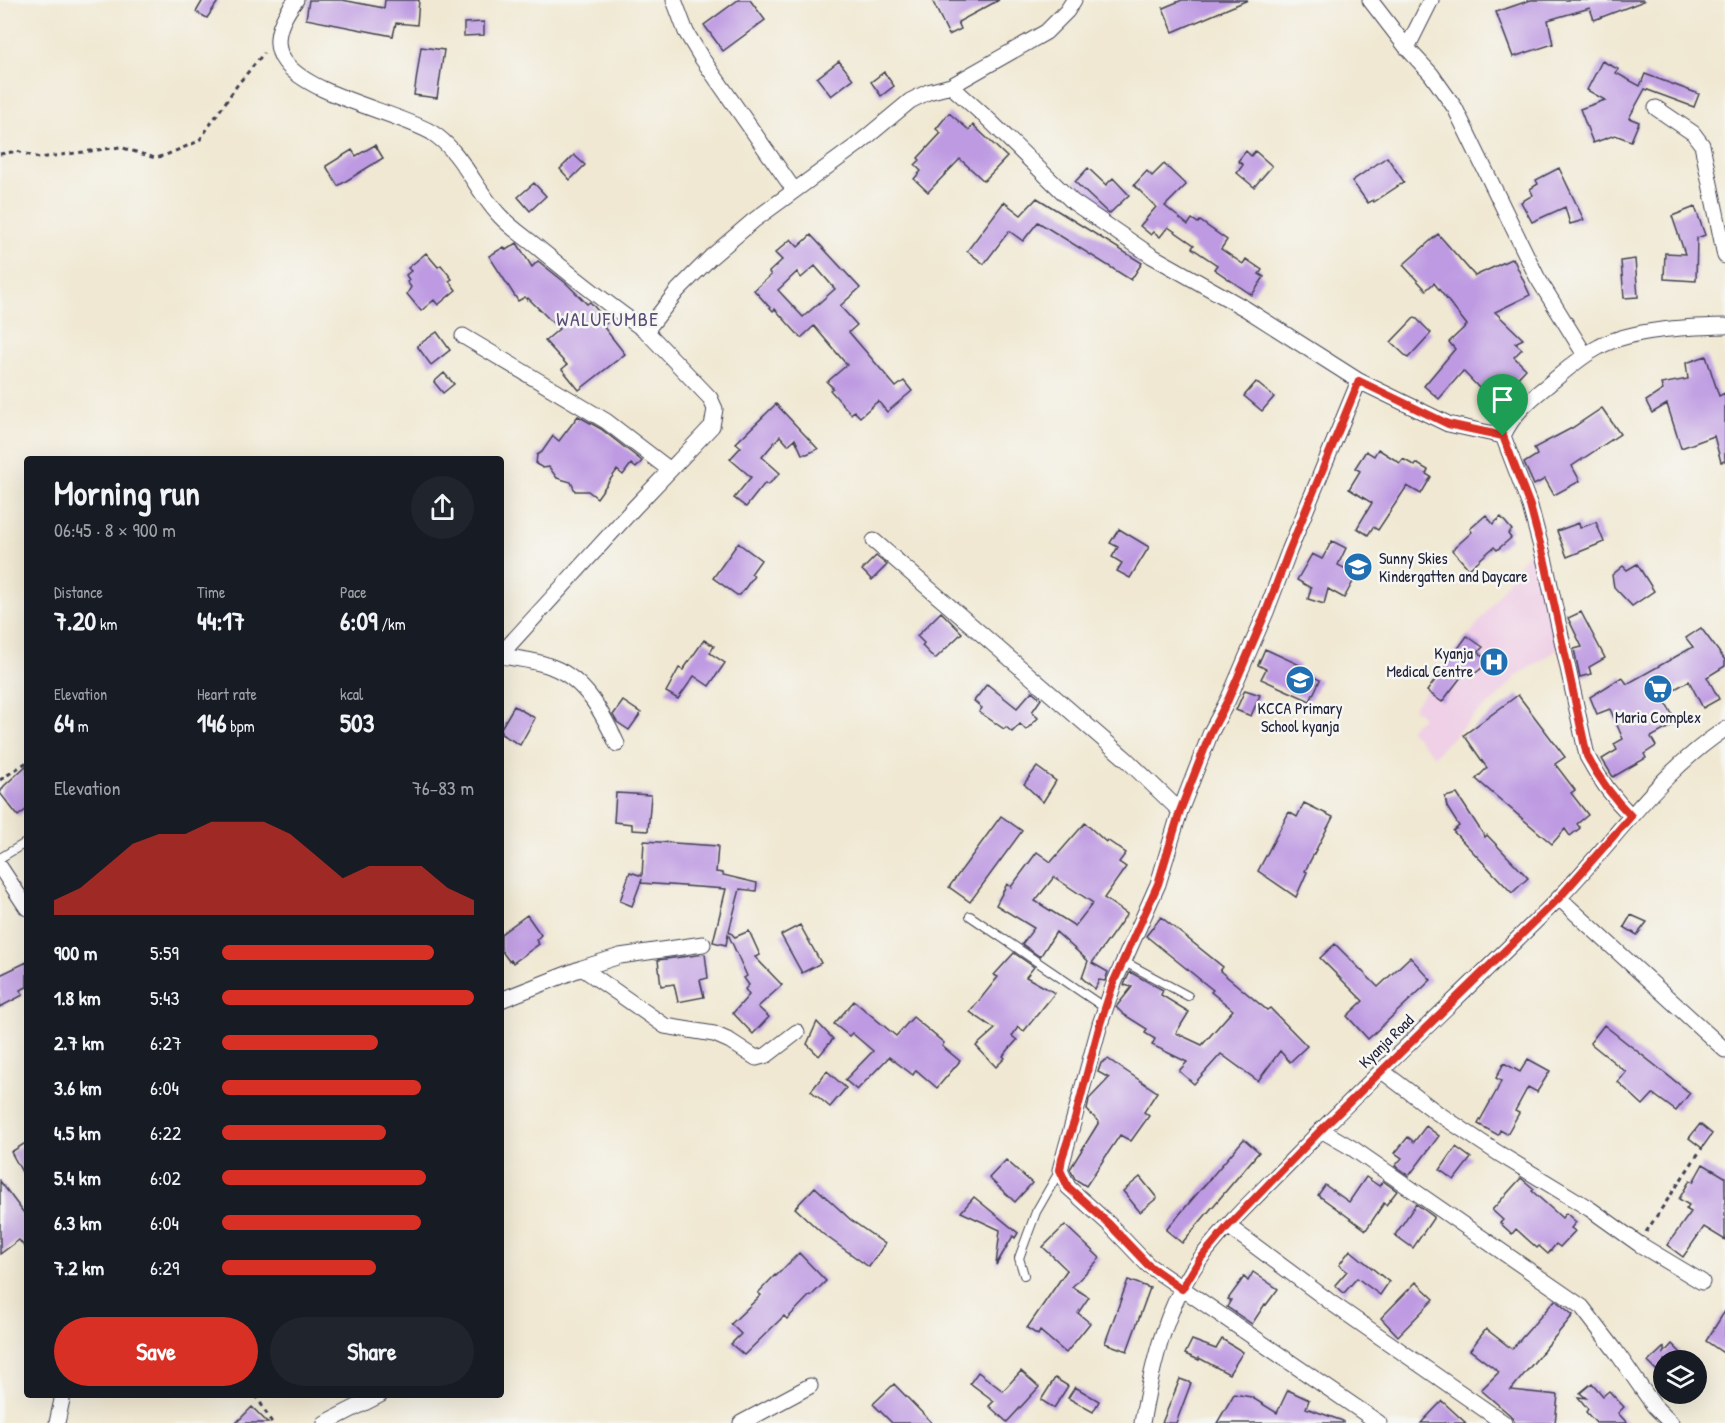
<!DOCTYPE html>
<html lang="en">
<head>
<meta charset="utf-8">
<style>
  :root { --surface:#171b24; --page:#20242c; --text:#f1f3f6; --muted:#9ea1a6; --accent:#d93025 }
  body { margin:0; font-family:"Patrick Hand",sans-serif; background:var(--page); color:var(--text); height:100vh; display:flex; flex-direction:column; font-size:22px; white-space:nowrap }
  * { box-sizing:border-box; margin:0 }
  p { font-size:20px; color:var(--muted) }
  .icon { flex:none; width:33px; height:33px; fill:none; stroke:currentColor; stroke-width:2; stroke-linecap:round; stroke-linejoin:round }
  .map { position:relative; flex:1; overflow:hidden }
  .drawer { position:absolute; left:24px; top:456px; width:480px; height:942px; display:flex; flex-direction:column; background:var(--surface); border-radius:6px; box-shadow:0 6px 24px #0002 }
  .drawer>* { flex:none }
  .controls { position:absolute; left:1653px; top:1350px; display:grid; gap:12px }
  .controls a { display:grid; place-items:center; width:54px; height:54px; border-radius:50%; background:var(--surface); box-shadow:0 6px 24px #0002; font-size:30px }
  .pin { position:absolute; display:grid; place-items:center; width:51px; height:51px; color:#fff; margin:-62px -26px; border-radius:50% 50% 50% 0; rotate:-45deg; box-shadow:0 0 6px #0007 }
  .pin .icon { rotate:45deg }
  .round { display:grid; place-items:center; flex:none; width:63px; height:63px; border-radius:32px; background:var(--page) }
  .overview { display:flex; align-items:center; justify-content:space-between; height:102px; padding:0 30px }
  h1 { font-size:33px; font-weight:800; line-height:45px }
  .metrics { display:grid; grid-template-columns:repeat(3,1fr); gap:9px; height:102px; padding:6px 30px }
  .metrics div { display:grid; align-content:center }
  .metrics b { font-size:26px; font-weight:800 }
  .metrics small { font-size:16px; font-weight:400 }
  .metrics p { font-size:16px }
  .chart { height:168px; padding:12px 30px }
  .chart p { display:flex; justify-content:space-between }
  .chart svg { width:100%; height:108px; margin-top:6px; fill:var(--accent); opacity:.7 }
  .button { display:flex; gap:12px; margin-top:auto; padding:12px 30px }
  .button a { flex:1; height:69px; border-radius:36px; background:var(--accent); color:#fff; font-size:24px; font-weight:800; line-height:69px; text-align:center }
  .button a+a { background:var(--page); color:var(--text) }
  ul { padding:0 30px; list-style:none; font-size:20px }
  li { display:grid; grid-template-columns:96px 72px 1fr; align-items:center; height:45px }
  li i { height:15px; border-radius:8px; background:var(--accent) }
  .map>svg:first-child { display:block }
  .built { fill:#efd0e6 }
  .building { fill:#be9ae2; fill-rule:evenodd }
  .lines { fill:none; stroke-linecap:round; stroke-linejoin:round }
  .service-casing { stroke:#414052; stroke-width:10 }
  .minor-casing { stroke:#414052; stroke-width:17 }
  .path { stroke:#414052; stroke-width:3; stroke-dasharray:4.5 4.5; stroke-linecap:butt }
  .service { stroke:#fff; stroke-width:8 }
  .minor { stroke:#fff; stroke-width:15 }
  .route-casing { stroke:#fff; stroke-width:12 }
  .route { stroke:#d93025; stroke-width:8 }
  .labels { text-anchor:middle; dominant-baseline:central; stroke-width:5; stroke-linejoin:round; paint-order:stroke }
  .poi-label { font-size:16px; fill:#22223b; stroke:#f6f6f2 }
  .street-label { font-size:16px; fill:#22223b; stroke:#f6f6f2 }
  .quarter-label { font-size:20px; letter-spacing:1.5px; fill:#594c75; stroke:#f6f6f2 }
</style>
</head>
<body>
<div class="map">
<svg width="1725" height="1423" viewBox="0 0 1725 1423">
  <rect width="100%" height="100%" fill="#f6f6f2"/>
  <filter id="ink" filterUnits="userSpaceOnUse"><feTurbulence type="fractalNoise" baseFrequency=".0167" numOctaves="2"/><feDisplacementMap in="SourceGraphic" scale="12" xChannelSelector="R" yChannelSelector="G"/><feConvolveMatrix kernelMatrix="1 2 1 2 8 2 1 2 1" color-interpolation-filters="sRGB"/></filter>
  <filter id="wash" filterUnits="userSpaceOnUse"><feTurbulence type="fractalNoise" baseFrequency=".008" numOctaves="4" result="noise"/><feDisplacementMap in="SourceGraphic" scale="24" xChannelSelector="R" yChannelSelector="G"/><feGaussianBlur stdDeviation="1.35" result="paint"/><feColorMatrix in="noise" values="0 0 0 0 0 0 0 0 0 0 0 0 0 0 0 0 0 1.4 0 .05"/><feComposite in="paint" operator="in"/></filter>
  <g filter="url(#wash)">
    <rect width="100%" height="100%" fill="#f0e8d2"/>
    <path class="built" d="M1533,545L1559,649L1518,675L1494,701L1476,714L1434,756L1409,729L1423,717L1413,708L1488,610Z"/>
    <g id="blocks">
      <path class="building" d="M203,0H219L207,18L196,12Z
        M309,0H342L384,8L385,0H419L417,25L396,23L393,36L306,19Z
        M738,0H750L765,20L723,51L704,25Z
        M932,0H999L958,22L961,29L949,35Z
        M1182,0H1248L1173,32L1163,8Z
        M1531,0H1643L1644,1L1594,20L1590,8L1548,20L1553,44L1513,57L1496,12Z
        M484,22V35L464,36V23Z
        M421,47L444,50L437,98L414,95Z
        M839,61L853,79L831,96L817,78Z
        M1602,61L1618,69L1616,73L1640,86L1645,74L1699,94L1694,107L1645,89L1629,118L1639,122L1631,141L1615,135L1593,143L1580,109L1605,100L1587,90Z
        M884,72L894,86L881,96L871,82Z
        M949,113L969,130L973,125L1007,157L984,181L960,159L928,192L914,179L921,171L915,165L920,160L918,158L941,133L936,129Z
        M375,145L383,158L338,186L326,166L352,150L356,156Z
        M1246,151L1251,156L1255,151L1272,166L1254,187L1237,173L1243,165L1238,161Z
        M574,155L585,165L570,180L560,169Z
        M1387,157L1404,182L1374,202L1373,200L1368,203L1352,181Z
        M1164,164L1186,185L1165,206L1188,225L1192,219L1198,223L1200,221L1227,240L1221,249L1243,264L1246,259L1262,270L1259,274L1264,277L1252,295L1214,269L1217,265L1192,248L1194,245L1168,227L1160,237L1154,232L1151,235L1140,226L1156,207L1134,185L1147,171L1152,176Z
        M1088,168L1106,185L1113,178L1129,195L1109,214L1075,182Z
        M1559,168L1584,220L1570,224L1565,207L1532,222L1521,202L1533,195L1530,189L1538,184L1536,180Z
        M534,183L546,196L530,211L518,197Z
        M1037,198L1142,263L1131,280L1038,222L1023,241L1009,231L984,264L967,251L1004,202L1021,215Z
        M1695,207L1705,235L1697,238L1696,281L1664,279L1665,253L1685,254L1672,216Z
        M1438,234L1475,276L1513,258L1530,295L1495,312L1523,339L1515,343L1522,349L1514,357L1526,369L1513,383L1514,385L1498,400L1485,387L1481,390L1463,371L1439,399L1424,386L1455,349L1449,342L1467,325L1434,283L1426,290L1403,265Z
        M811,235L860,288L840,306L857,325L849,332L896,387L904,381L912,391L887,412L878,401L860,417L854,411L851,414L830,390L833,388L827,382L847,365L814,326L801,338L775,309L773,311L754,290L771,275L769,272L782,260L775,253L791,239L798,247ZM815,266L835,289L803,317L778,290L797,272L801,278Z
        M517,243L532,267L538,261L567,284L587,304L590,302L608,322L603,326L625,354L579,390L562,369L567,365L545,341L559,329L528,298L527,300L525,297L518,301L489,256L504,247L506,250Z
        M426,253L438,267L441,265L452,279L449,281L456,290L438,305L434,300L421,311L407,294L411,287L407,282L409,280L406,275L411,271L408,268Z
        M1635,259L1638,297L1624,298L1621,261Z
        M1415,317L1431,333L1408,358L1391,342Z
        M437,332L450,350L431,365L417,346Z
        M1706,356L1719,396L1725,393V461L1721,462L1714,436L1681,448L1667,404L1652,413L1646,401L1663,390L1661,384L1688,379L1686,363Z
        M444,373L454,384L443,393L434,382Z
        M1256,382L1274,397L1262,411L1244,396Z
        M776,404L818,449L807,454H802L795,439L788,445L780,436L762,457L780,473L768,485L765,483L746,507L734,498L751,477L730,459L741,447L736,443Z
        M1602,408L1620,434L1572,466L1580,481L1554,495L1545,479L1534,485L1524,463L1537,455L1534,448L1572,428Z
        M578,416L601,429L642,461L636,468L631,464L623,475L617,470L597,498L588,491H575L571,482L557,478L549,467L543,468L536,464L537,455L542,452L553,436L559,441Z
        M1378,449L1400,463L1403,459L1415,466L1416,463L1428,470L1426,474L1431,477L1421,494L1407,486L1378,530L1373,527L1368,535L1357,528L1372,503L1349,489L1360,471L1355,468L1366,451L1374,456Z
        M1486,515L1493,524L1501,517L1512,530L1508,534L1511,538L1497,550L1494,547L1469,569L1452,550L1472,532L1470,529Z
        M1596,522L1604,542L1567,557L1557,531L1579,523L1580,528Z
        M1119,529L1149,547L1130,578L1117,571L1122,563L1112,557L1118,547L1110,543Z
        M1332,541L1346,548L1338,565L1348,570L1346,573L1355,578L1344,598L1328,589L1324,604L1308,599L1311,588L1297,580L1312,554L1322,559Z
        M738,543L761,560L751,574L754,576L740,595H737L713,578Z
        M876,556L887,565L872,580L862,570Z
        M1637,564L1654,591L1632,606L1614,587L1612,575L1623,566L1627,570Z
        M941,612L962,633L935,659L922,646L924,643L917,636Z
        M1581,612L1605,658L1589,667L1591,674L1580,677L1574,649L1582,647L1568,618Z
        M1701,628L1725,660V666L1707,677L1719,699L1703,708L1689,681L1662,696L1677,723L1651,737L1656,746L1644,754L1646,758L1613,777L1602,759L1617,750L1614,744L1623,739L1610,709L1597,714L1590,697L1622,677L1627,684L1693,647L1686,638Z
        M1467,636L1483,647L1479,651L1487,664L1474,674L1468,668L1442,702L1427,691Z
        M704,640L714,646L710,653L725,663L709,686L694,676L678,699L666,692L679,668L683,670Z
        M1265,649L1300,665L1298,669L1320,680L1310,701L1261,679L1266,669L1258,665Z
        M987,684L1017,708L1032,691L1041,699L1032,712L1038,718L1026,730L1020,724L1012,732L1006,727L1004,729L985,716L979,712L982,708L974,701Z
        M1245,690L1260,695L1251,716L1236,710Z
        M1518,695L1565,757L1555,764L1575,790L1571,793L1588,815L1577,824L1580,828L1570,836L1565,829L1552,844L1476,779L1487,768L1464,735Z
        M623,701L641,713L629,730L617,722L613,715Z
        M514,706L535,718L520,745L501,734V728Z
        M27,765V809L18,816L0,793L4,786Z
        M1037,767L1056,781L1043,802L1024,784Z
        M616,793L651,795L648,831L632,830V824L614,822Z
        M1457,794L1485,837L1487,835L1528,878L1512,893L1453,831L1459,826L1447,807L1445,797Z
        M1304,803L1333,817L1305,871L1307,872L1296,897L1258,871L1289,812L1297,817Z
        M1001,816L1022,831L970,902L949,887Z
        M1085,823L1106,842L1107,840L1126,853L1119,862L1126,867L1104,898L1127,914L1092,963L1108,972L1105,981L1099,980L1095,989L1082,978L1088,961L1056,932L1040,957L1022,944L1034,928L996,905L1007,884L1011,887L1037,852L1051,862ZM1054,877L1093,903L1075,926L1035,901Z
        M644,841L718,846L716,872L723,873V875L757,883L756,891L740,889L729,931L735,937L749,931L760,955L755,957L782,985L758,1007L769,1017L753,1034L733,1013L749,995L745,989L749,985L744,978L747,976L728,934L726,945L713,942L726,889L641,883L642,879L632,906L620,901L630,872L642,876Z
        M527,915L541,935L536,940L539,944L513,963L511,960L509,961L501,950V934Z
        M1631,915L1647,922L1637,935L1624,927Z
        M1161,917L1223,967L1220,971L1267,1010L1270,1008L1307,1046L1290,1062L1280,1051L1258,1081L1221,1054L1194,1084L1179,1071L1187,1062L1152,1045L1155,1039L1145,1033L1147,1029L1123,1014L1116,1007L1132,987L1124,985L1130,972L1163,990L1161,995L1189,1012L1176,1033L1202,1045L1233,1010L1211,992L1213,990L1146,936Z
        M800,925L821,963L802,973L781,935Z
        M1335,944L1378,987L1410,957L1431,980L1368,1039L1347,1016L1363,1001L1320,958Z
        M1014,953L1034,967L1026,977L1055,993L1024,1031L1018,1027L1012,1036L1017,1040L1003,1056L1005,1058L996,1067L976,1046L995,1029L970,1012L998,977L994,975Z
        M705,954L708,978L700,980L704,997L678,1002L674,984L661,986L658,960Z
        M27,962V987L20,990L23,995L0,1007V975Z
        M854,1001L896,1036L913,1017L944,1043L942,1046L960,1061L937,1088L916,1070L913,1075L889,1057L857,1090L845,1080L873,1051L852,1033L849,1036L834,1024Z
        M817,1022L833,1039L819,1056L807,1044Z
        M1604,1025L1690,1093L1676,1111L1653,1094L1643,1105L1618,1082L1626,1072L1590,1043Z
        M1108,1059L1157,1092L1144,1112L1149,1116L1131,1141L1120,1135L1086,1186L1075,1179L1070,1169L1099,1122L1087,1110L1089,1099L1109,1078L1098,1072L1101,1063Z
        M1528,1059L1550,1071L1537,1092L1528,1087L1515,1111L1519,1113L1507,1134L1500,1130L1498,1135L1478,1124L1497,1090L1501,1081L1496,1078L1504,1063L1520,1072Z
        M827,1071L846,1088L830,1107L811,1091Z
        M1700,1124L1712,1134L1702,1148L1689,1138Z
        M1426,1126L1439,1136L1409,1176L1395,1166L1402,1158L1395,1153L1408,1137L1414,1142Z
        M1244,1139L1259,1152L1182,1243L1166,1230Z
        M27,1142V1181L11,1152Z
        M1456,1147L1471,1158L1454,1180L1440,1170Z
        M1006,1160L1032,1183L1015,1202L989,1178Z
        M1703,1164L1725,1177V1240L1704,1227L1683,1257L1667,1245L1691,1212L1686,1209L1689,1205L1679,1199L1690,1180L1693,1182Z
        M1140,1177L1157,1198L1140,1212L1123,1191Z
        M1366,1177L1379,1186L1383,1181L1397,1191L1386,1205L1384,1203L1366,1230L1318,1195L1325,1185L1349,1202Z
        M1521,1178L1534,1189L1532,1191L1562,1218L1566,1213L1576,1222L1571,1228L1575,1231L1560,1247L1556,1244L1548,1254L1539,1246L1537,1248L1516,1229L1512,1234L1500,1223L1503,1220L1492,1210Z
        M0,1181L27,1217V1250L19,1240L0,1254Z
        M815,1187L851,1220L885,1244L869,1267L823,1234L795,1208Z
        M974,1197L1018,1233L1015,1238L1013,1236L996,1265L1000,1230L961,1212Z
        M1416,1204L1434,1217L1413,1248L1395,1235Z
        M1065,1225L1100,1258L1072,1287L1089,1297L1078,1313L1090,1323L1066,1353L1040,1331L1038,1335L1027,1328L1067,1270L1043,1247Z
        M1350,1250L1389,1282L1380,1295L1357,1278L1344,1293L1335,1285L1347,1271L1339,1265Z
        M799,1253L826,1281L811,1296L810,1295L787,1319L784,1316L744,1355L731,1344L741,1334L731,1324L761,1295L758,1293L775,1275L776,1276Z
        M1253,1272L1278,1289L1266,1305L1265,1304L1252,1324L1227,1307L1231,1300L1228,1299L1244,1277L1248,1281Z
        M1128,1280L1150,1288L1127,1351L1105,1343Z
        M1416,1282L1434,1299L1398,1336L1381,1318Z
        M1555,1300L1573,1315L1511,1390L1558,1395L1555,1423H1515L1510,1415L1481,1390L1499,1372L1470,1350L1486,1329L1512,1349Z
        M1725,1311V1354L1706,1341Z
        M1222,1339L1243,1352L1229,1374L1199,1358V1360L1185,1354L1192,1340L1216,1349Z
        M1672,1344L1688,1360H1664V1378L1648,1362L1664,1347V1353Z
        M1021,1371L1039,1387L1007,1422L989,1406L994,1401L970,1383L978,1372L1003,1391Z
        M1055,1378L1068,1386L1054,1408L1041,1400Z
        M1180,1379L1191,1383L1176,1423H1162Z
        M1592,1383L1603,1396L1609,1391L1624,1407L1618,1413L1627,1423H1596L1586,1412L1588,1409L1578,1397L1586,1398L1580,1393Z
        M894,1384L932,1423H892L873,1404Z
        M1075,1387L1099,1401L1093,1412L1068,1398Z
        M1288,1390L1309,1400L1306,1408L1343,1421V1423H1217L1234,1394L1251,1397L1277,1413Z
        M1442,1401L1466,1423H1421Z
        M252,1407L268,1423H236Z"/>
    </g>
  </g>
  <g filter="url(#ink)">
    <use href="#blocks" fill-opacity="0" stroke="#414052" stroke-width="1.5"/>
    <g class="lines">
      <g class="service-casing">
        <path id="service" d="M0,858L27,842
          M970,916L1105,1008
          M1123,961L1188,996
          M1024,1275L1019,1258L1036,1212L1059,1172"/>
      </g>
      <g class="minor-casing">
        <path id="minor" d="M296,0C282,18 270,42 285,62C309,95 393,111 431,132C462,151 475,190 500,216C512,229 528,239 542,251C576,279 610,306 646,331
          M674,0L686,32L701,57L794,190
          M1370,0L1407,48L1431,74L1455,108L1537,277L1585,355
          M1407,48L1431,0
          M951,86L989,120L1073,202L1152,256L1246,309L1359,381L1448,424L1503,436
          M1656,108L1693,133L1702,145L1725,256
          M463,336L606,421L670,470
          M1359,381L1289,551L1266,612L1228,700L1211,732L1180,811L1158,884L1115,981L1100,1024L1060,1170L1068,1187L1109,1224L1148,1265L1379,1423
          M874,541L1126,759L1180,811
          M501,654L634,508L712,426L715,409L710,398L646,331L678,290L711,257L753,221L857,145L910,101L928,92L951,86L1046,32L1067,11L1074,0
          M501,656C518,659 536,660 552,667C586,680 603,714 617,744
          M1631,816C1613,798 1599,779 1587,756L1545,562L1530,506L1503,436C1513,414 1529,400 1548,385C1564,372 1581,356 1599,347C1631,329 1688,327 1725,326
          M0,867L27,908
          M1559,898L1725,1050
          M582,968L665,1026L714,1034L730,1041L756,1058L767,1055L797,1032
          M501,1000L582,968L620,956L703,944
          M1382,1071L1436,1112L1498,1153L1590,1209L1639,1244L1702,1282
          M1321,1130L1352,1148L1582,1307L1615,1350L1654,1406L1671,1423
          M1228,1226L1333,1304L1504,1423
          M57,1423L63,1395
          M325,1423L380,1395
          M741,1423L810,1386
          M1142,1423C1152,1366 1165,1307 1200,1259C1228,1222 1263,1190 1295,1157C1380,1069 1470,987 1557,900C1613,843 1657,774 1725,729"/>
      </g>
      <path class="path" d="M0,154L17,151L39,158L120,147L155,158L166,155L199,141L238,84L264,53
        M0,780L27,762
        M1646,1232L1702,1148
        M256,1395L272,1423"/>
      <use href="#service" class="service"/>
      <use href="#minor" class="minor"/>
    </g>
  </g>
  <g class="lines" filter="url(#ink)">
    <g class="route-casing">
      <path id="route" d="M1359,381L1448,424L1503,436L1530,506L1545,562L1587,756C1599,779 1613,798 1631,816L1559,898L1321,1130L1228,1226L1200,1259L1182,1289L1148,1265L1109,1224L1068,1187L1060,1170L1062,1158L1075,1119L1100,1024L1114,981L1158,884L1180,811L1211,732L1228,700L1266,612L1289,551Z"/>
    </g>
    <use href="#route" class="route"/>
  </g>
  <defs>
    <g id="school-disc" transform="scale(1.5)"><circle r="9.5" fill="#1f6fb2" stroke="#f6f6f2"/><path d="M0-5L7-2L0 1L-7-2ZM-4 1L0 2.5L4 1V4Q0 6-4 4Z" fill="#fff"/></g>
    <g id="hospital-disc" transform="scale(1.5)"><circle r="9.5" fill="#1f6fb2" stroke="#f6f6f2"/><path d="M-5-5h3v3.5h4V-5h3V5h-3V1.5h-4V5h-3Z" fill="#fff"/></g>
    <g id="supermarket-disc" transform="scale(1.5)"><circle r="9.5" fill="#1f6fb2" stroke="#f6f6f2"/><path d="M-6-5.5h2.5l.6 2H6L4.5 2H-2.5L-4.4-4H-6ZM-1.5 3.2a1.3 1.3 0 1 0 .1 0ZM3 3.2a1.3 1.3 0 1 0 .1 0Z" fill="#fff"/></g>
  </defs>
  <g fill-rule="evenodd">
    <use href="#school-disc" x="1358" y="567"/>
    <use href="#hospital-disc" x="1494" y="662"/>
    <use href="#school-disc" x="1300" y="680"/>
    <use href="#supermarket-disc" x="1658" y="689"/>
  </g>
  <g class="labels">
    <g class="poi-label">
      <text x="1379" y="558" text-anchor="start">Sunny Skies<tspan x="1379" dy="18">Kindergatten and Daycare</tspan></text>
      <text x="1473" y="653" text-anchor="end">Kyanja<tspan x="1473" dy="18">Medical Centre</tspan></text>
      <text x="1300" y="708">KCCA Primary<tspan x="1300" dy="18">School kyanja</tspan></text>
      <text x="1658" y="717">Maria Complex</text>
    </g>
    <g class="street-label">
      <text transform="translate(1386 1041) rotate(-44)">Kyanja Road</text>
    </g>
    <g class="quarter-label">
      <text x="608" y="318">WALUFUMBE</text>
    </g>
  </g>
</svg>
<div class="controls">
<a><svg class="icon" aria-label="layers" viewBox="0 0 24 24"><path d="M12 4l9 5-9 5-9-5zM3 14l9 5 9-5"/></svg></a>
</div>
<div class="pin" style="left:1503px;top:436px;background:#1e9e55"><svg class="icon" aria-label="arrive" viewBox="0 0 24 24"><path d="M6 21V4h12l-3 4 3 4H6"/></svg></div>
<section class="drawer">
<div class="overview"><div><h1>Morning run</h1><p>06:45 · 8 × 900 m</p></div><a class="round"><svg class="icon" aria-label="share" viewBox="0 0 24 24"><path d="M12 15V3M7 8l5-5 5 5M5 13v7h14v-7"/></svg></a></div>
<div class="metrics">
<div><p>Distance</p><b>7.20<small> km</small></b></div>
<div><p>Time</p><b>44:17</b></div>
<div><p>Pace</p><b>6:09<small> /km</small></b></div>
</div>
<div class="metrics">
<div><p>Elevation</p><b>64<small> m</small></b></div>
<div><p>Heart rate</p><b>146<small> bpm</small></b></div>
<div><p>kcal</p><b>503</b></div>
</div>
<div class="chart"><p><span>Elevation</span>76–83 m</p>
<svg viewBox="0 0 160 44" preserveAspectRatio="none"><path d="M0 44V38L10 33L20 24L30 15L40 11L50 11L60 6L70 6L80 6L90 11L100 20L110 29L120 24L130 24L140 24L150 33L160 38V44z"/></svg>
</div>
<ul>
<li><b>900 m</b>5:59<i style="width:84%"></i></li>
<li><b>1.8 km</b>5:43<i style="width:100%"></i></li>
<li><b>2.7 km</b>6:27<i style="width:62%"></i></li>
<li><b>3.6 km</b>6:04<i style="width:79%"></i></li>
<li><b>4.5 km</b>6:22<i style="width:65%"></i></li>
<li><b>5.4 km</b>6:02<i style="width:81%"></i></li>
<li><b>6.3 km</b>6:04<i style="width:79%"></i></li>
<li><b>7.2 km</b>6:29<i style="width:61%"></i></li>
</ul>
<div class="button"><a>Save</a><a>Share</a></div>
</section>
</div>
</body>
</html>
